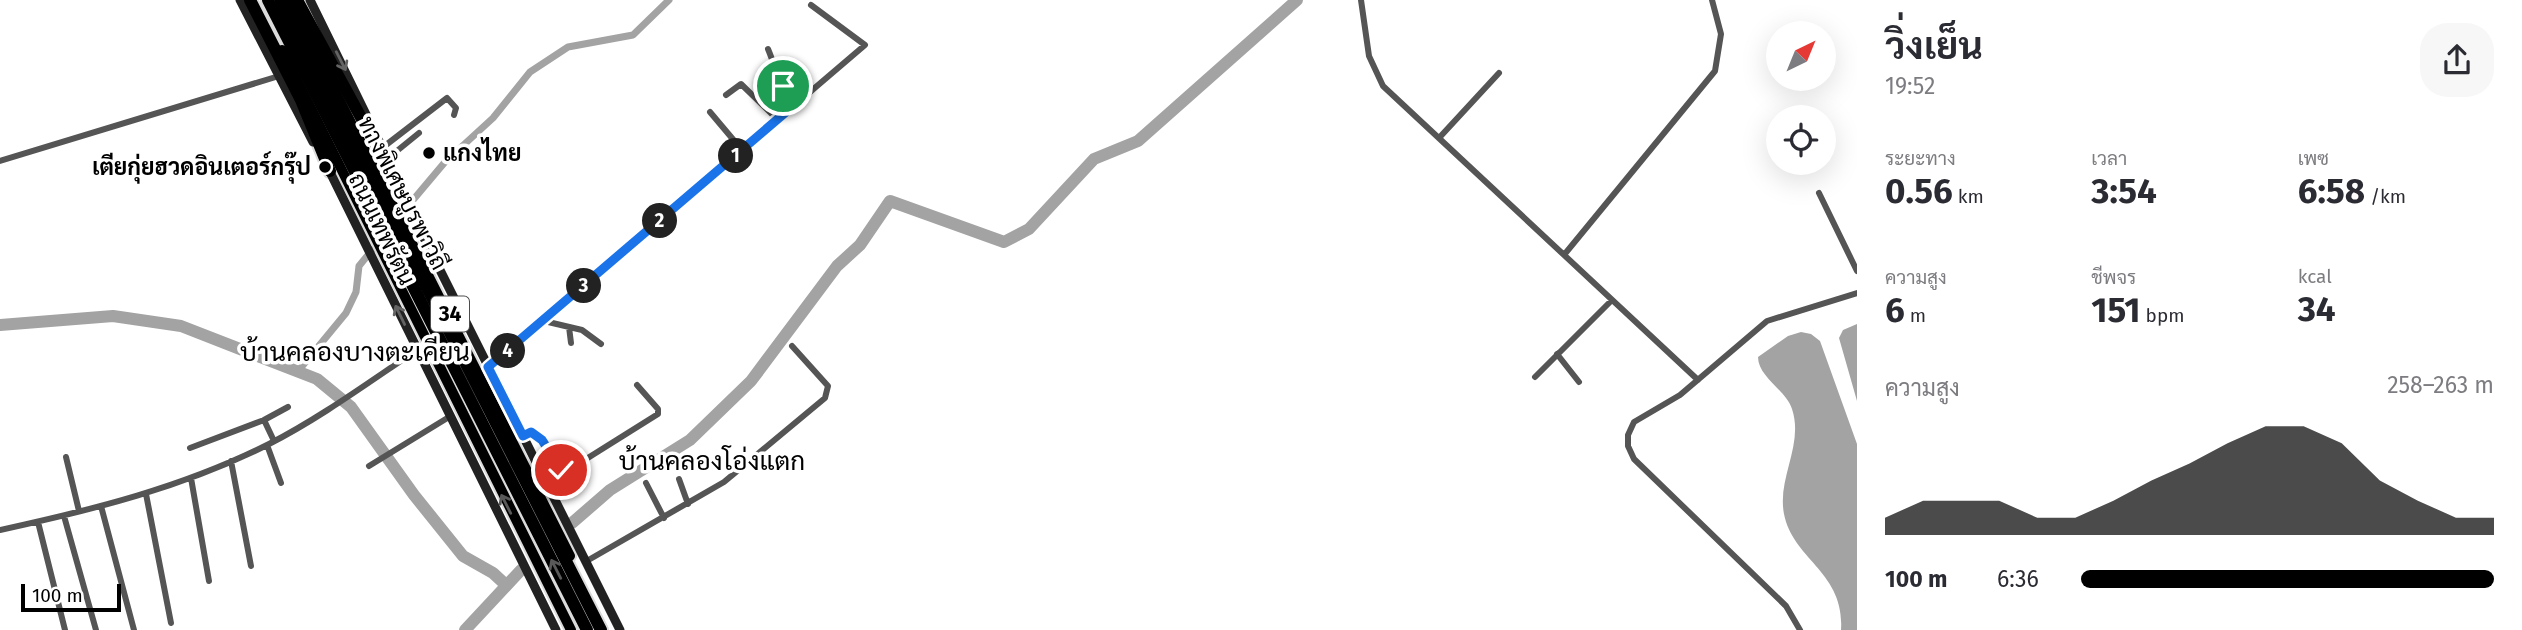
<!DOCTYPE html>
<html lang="th">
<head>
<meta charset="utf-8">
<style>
  :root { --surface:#fff; --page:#f7f7f7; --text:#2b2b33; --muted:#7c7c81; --accent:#000 }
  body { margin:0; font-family:"Fira Sans",Sarabun,sans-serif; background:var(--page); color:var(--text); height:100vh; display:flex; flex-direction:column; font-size:26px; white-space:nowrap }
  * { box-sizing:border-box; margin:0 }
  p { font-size:23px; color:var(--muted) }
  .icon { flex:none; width:38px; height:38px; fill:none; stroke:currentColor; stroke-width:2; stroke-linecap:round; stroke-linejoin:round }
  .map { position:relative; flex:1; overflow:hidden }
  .sheet { display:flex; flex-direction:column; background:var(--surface); width:665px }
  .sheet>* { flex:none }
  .needle { width:46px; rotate:43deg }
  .tools { position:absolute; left:1766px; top:21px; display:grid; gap:14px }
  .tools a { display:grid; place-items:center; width:70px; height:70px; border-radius:50%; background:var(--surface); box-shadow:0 7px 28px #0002; font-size:35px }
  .scale { position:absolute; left:21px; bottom:18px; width:100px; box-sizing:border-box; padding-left:7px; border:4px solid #000; border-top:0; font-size:19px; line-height:24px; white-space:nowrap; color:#000; -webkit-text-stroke:5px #fff; paint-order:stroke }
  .pin { position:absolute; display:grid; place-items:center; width:60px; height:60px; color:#fff; margin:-30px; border:4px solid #fff; border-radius:50%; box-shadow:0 2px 7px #0007 }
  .km { position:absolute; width:35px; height:35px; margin:-18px; border-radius:50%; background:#222; color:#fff; font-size:19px; line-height:35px; text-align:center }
  .round { display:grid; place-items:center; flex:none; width:74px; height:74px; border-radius:28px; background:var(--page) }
  .headline { display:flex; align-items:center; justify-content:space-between; height:119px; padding:0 28px }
  h1 { font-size:38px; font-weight:700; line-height:52px }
  .figures { display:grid; grid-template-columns:repeat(3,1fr); gap:10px; height:119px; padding:7px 28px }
  .figures div { display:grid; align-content:center }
  .figures b { font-size:35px; font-weight:700 }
  .figures small { font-size:19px; font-weight:400 }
  .figures p { font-size:19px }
  .chart { height:196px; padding:14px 28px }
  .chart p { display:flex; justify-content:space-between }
  .chart svg { width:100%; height:126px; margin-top:7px; fill:var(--accent); opacity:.7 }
  ul { padding:0 28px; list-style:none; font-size:23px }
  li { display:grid; grid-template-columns:112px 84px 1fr; align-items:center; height:52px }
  li i { height:18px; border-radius:9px; background:var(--accent) }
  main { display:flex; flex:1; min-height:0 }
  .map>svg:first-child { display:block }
  .water { fill:#a3a3a3 }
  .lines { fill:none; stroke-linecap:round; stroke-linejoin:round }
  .canal { stroke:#a3a3a3; stroke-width:7 }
  .river { stroke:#a3a3a3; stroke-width:12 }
  .trunk-casing { stroke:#dbdbdb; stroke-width:14 }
  .motorway-casing { stroke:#dbdbdb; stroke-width:16 }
  .minor { stroke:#555; stroke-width:6 }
  .secondary { stroke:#222; stroke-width:9 }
  .trunk { stroke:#000; stroke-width:10 }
  .motorway { stroke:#000; stroke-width:12 }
  .oneway { stroke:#646464 }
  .oneway2 { stroke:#595959 }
  .route-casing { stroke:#fff; stroke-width:14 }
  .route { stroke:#1a73e8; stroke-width:9 }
  .poi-dot { fill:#000; stroke:#fff; stroke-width:2.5 }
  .labels { text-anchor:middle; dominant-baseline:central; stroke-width:7; stroke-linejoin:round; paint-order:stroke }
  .shield { fill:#fff; stroke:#4c4c4c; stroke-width:2 }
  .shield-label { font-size:21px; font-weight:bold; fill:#000 }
  .poi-label { font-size:23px; font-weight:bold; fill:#000; stroke:#fff; text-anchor:start }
  .street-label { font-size:23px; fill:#000; stroke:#fff }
  .quarter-label { font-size:26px; fill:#000; stroke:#fff }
</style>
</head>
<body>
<main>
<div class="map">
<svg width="1857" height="630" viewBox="0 0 1857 630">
  <rect width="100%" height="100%" fill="#fff"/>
  <path class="water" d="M1857,324V401L1839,338L1843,330Z
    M1801,332L1811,334L1820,341L1857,444V630H1841C1845,572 1793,560 1784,514C1777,478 1804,445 1792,409C1786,390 1758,377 1758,357L1788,336Z"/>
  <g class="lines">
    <path class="canal" d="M397,219L445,162L493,118L530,72L568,47L633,35L669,0
      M299,370L346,313L356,292L359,266L372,250"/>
    <path class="river" d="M0,325L113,316L181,326L317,379L351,407L414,495L463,556L493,573L506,585
      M572,523L610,490L690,440L751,381L837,266L860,245L890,201L1004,242L1029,229L1094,159L1138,141L1297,0
      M465,630L521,570"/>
    <g class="trunk-casing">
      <path id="trunk" d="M289,0L570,556
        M282,50L571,630"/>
    </g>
    <g class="motorway-casing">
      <path id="motorway" d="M250,0L301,100L330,171
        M268,0L587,630
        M281,0L601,630
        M297,0L396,182"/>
    </g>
    <path class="minor" d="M1361,0L1369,56L1383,86L1698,380
      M768,49C776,68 782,93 793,106
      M726,95L741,84L778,120
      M710,112L742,150
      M1439,138L1499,73
      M382,148L447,98L456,108L454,115
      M387,159L419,133
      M0,161L279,76
      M1819,193L1857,271
      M1564,255L1715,71L1721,34L1712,0
      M544,321L582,330L601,344
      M569,327L571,343
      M1557,354L1579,382
      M488,367L865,45L811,5
      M1535,377L1612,300
      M264,420L288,407
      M523,436L531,432C549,439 548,469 567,471L658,414V409L637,385
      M267,445L281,483
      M190,448L264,420L274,441
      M66,457L79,511
      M231,461L251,566
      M369,466L449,417
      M191,478L209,581
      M679,479L688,504
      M646,483L664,518
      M146,494L171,623
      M101,506L134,630
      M64,516L96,630
      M38,522L65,630
      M0,530C92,510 184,487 269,444C320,418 369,382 417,350
      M585,562L724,482L825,398L828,386L792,346
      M1800,630L1786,606L1634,459L1628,446V435L1634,422L1680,395L1767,321L1857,293"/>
    <path class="secondary" d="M240,0L313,142
      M310,0L381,145
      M327,166L556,630
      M394,178L620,630"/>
    <use href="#trunk" class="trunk"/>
    <use href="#motorway" class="motorway"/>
  </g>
  <defs><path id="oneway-shaft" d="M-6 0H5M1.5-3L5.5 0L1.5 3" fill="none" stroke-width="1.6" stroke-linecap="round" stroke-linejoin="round" transform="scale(1.75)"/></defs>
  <g class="oneway">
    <use href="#oneway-shaft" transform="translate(341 61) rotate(63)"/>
    <use href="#oneway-shaft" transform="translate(400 315) rotate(-116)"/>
  </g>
  <g class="oneway2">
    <use href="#oneway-shaft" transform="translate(506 504) rotate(-117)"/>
    <use href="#oneway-shaft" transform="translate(556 569) rotate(-117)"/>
  </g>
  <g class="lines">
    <g class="route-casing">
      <path id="route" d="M561,470L542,440L531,432L523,436L488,367L793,106L783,94V86"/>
    </g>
    <use href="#route" class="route"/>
  </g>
  <g class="poi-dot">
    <circle cx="429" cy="153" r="7"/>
    <circle cx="325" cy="167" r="7"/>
  </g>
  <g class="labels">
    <rect class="shield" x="431" y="296.5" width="38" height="35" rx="5"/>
    <g class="shield-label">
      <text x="450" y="314">34</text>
    </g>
    <g class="poi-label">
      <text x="443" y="153">แกงไทย</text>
      <text x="311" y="167" text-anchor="end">เตียกุ่ยฮวดอินเตอร์กรุ๊ป</text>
    </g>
    <g class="street-label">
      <text transform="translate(403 193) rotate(63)">ทางพิเศษบูรพาวิถี</text>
      <text transform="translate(382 229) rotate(64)">ถนนเทพรัตน</text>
    </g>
    <g class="quarter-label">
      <text x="355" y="352">บ้านคลองบางตะเคียน</text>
      <text x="712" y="461">บ้านคลองโอ่งแตก</text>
    </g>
  </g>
</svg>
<div class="tools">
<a><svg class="needle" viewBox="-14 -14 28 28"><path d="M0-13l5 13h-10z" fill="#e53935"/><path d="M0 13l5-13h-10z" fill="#7c7c81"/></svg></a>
<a><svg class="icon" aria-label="locate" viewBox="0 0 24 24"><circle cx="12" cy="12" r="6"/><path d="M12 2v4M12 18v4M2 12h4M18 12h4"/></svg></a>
</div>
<div class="scale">100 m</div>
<div class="pin" style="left:783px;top:86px;background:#1e9e55"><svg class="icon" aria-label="arrive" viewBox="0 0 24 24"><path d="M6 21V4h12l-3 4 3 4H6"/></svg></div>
<div class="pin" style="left:561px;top:470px;background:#d93025"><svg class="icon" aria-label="check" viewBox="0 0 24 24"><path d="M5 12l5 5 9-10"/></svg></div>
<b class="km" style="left:736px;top:156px">1</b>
<b class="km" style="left:660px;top:221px">2</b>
<b class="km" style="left:584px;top:286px">3</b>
<b class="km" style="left:508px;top:351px">4</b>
</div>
<section class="sheet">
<div class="headline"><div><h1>วิ่งเย็น</h1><p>19:52</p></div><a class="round"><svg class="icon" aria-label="share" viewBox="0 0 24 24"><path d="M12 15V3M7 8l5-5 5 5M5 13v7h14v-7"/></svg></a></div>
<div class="figures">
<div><p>ระยะทาง</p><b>0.56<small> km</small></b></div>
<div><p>เวลา</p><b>3:54</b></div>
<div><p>เพซ</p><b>6:58<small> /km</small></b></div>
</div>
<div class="figures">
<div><p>ความสูง</p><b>6<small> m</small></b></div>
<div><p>ชีพจร</p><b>151<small> bpm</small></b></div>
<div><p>kcal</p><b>34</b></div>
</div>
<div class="chart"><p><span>ความสูง</span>258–263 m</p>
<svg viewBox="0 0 160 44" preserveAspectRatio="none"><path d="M0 44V38L10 32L20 32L30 32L40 38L50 38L60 32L70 25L80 19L90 12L100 6L110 6L120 12L130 25L140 32L150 38L160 38V44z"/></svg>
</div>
<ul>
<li><b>100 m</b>6:36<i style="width:100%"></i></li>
</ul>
</section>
</main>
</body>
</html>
